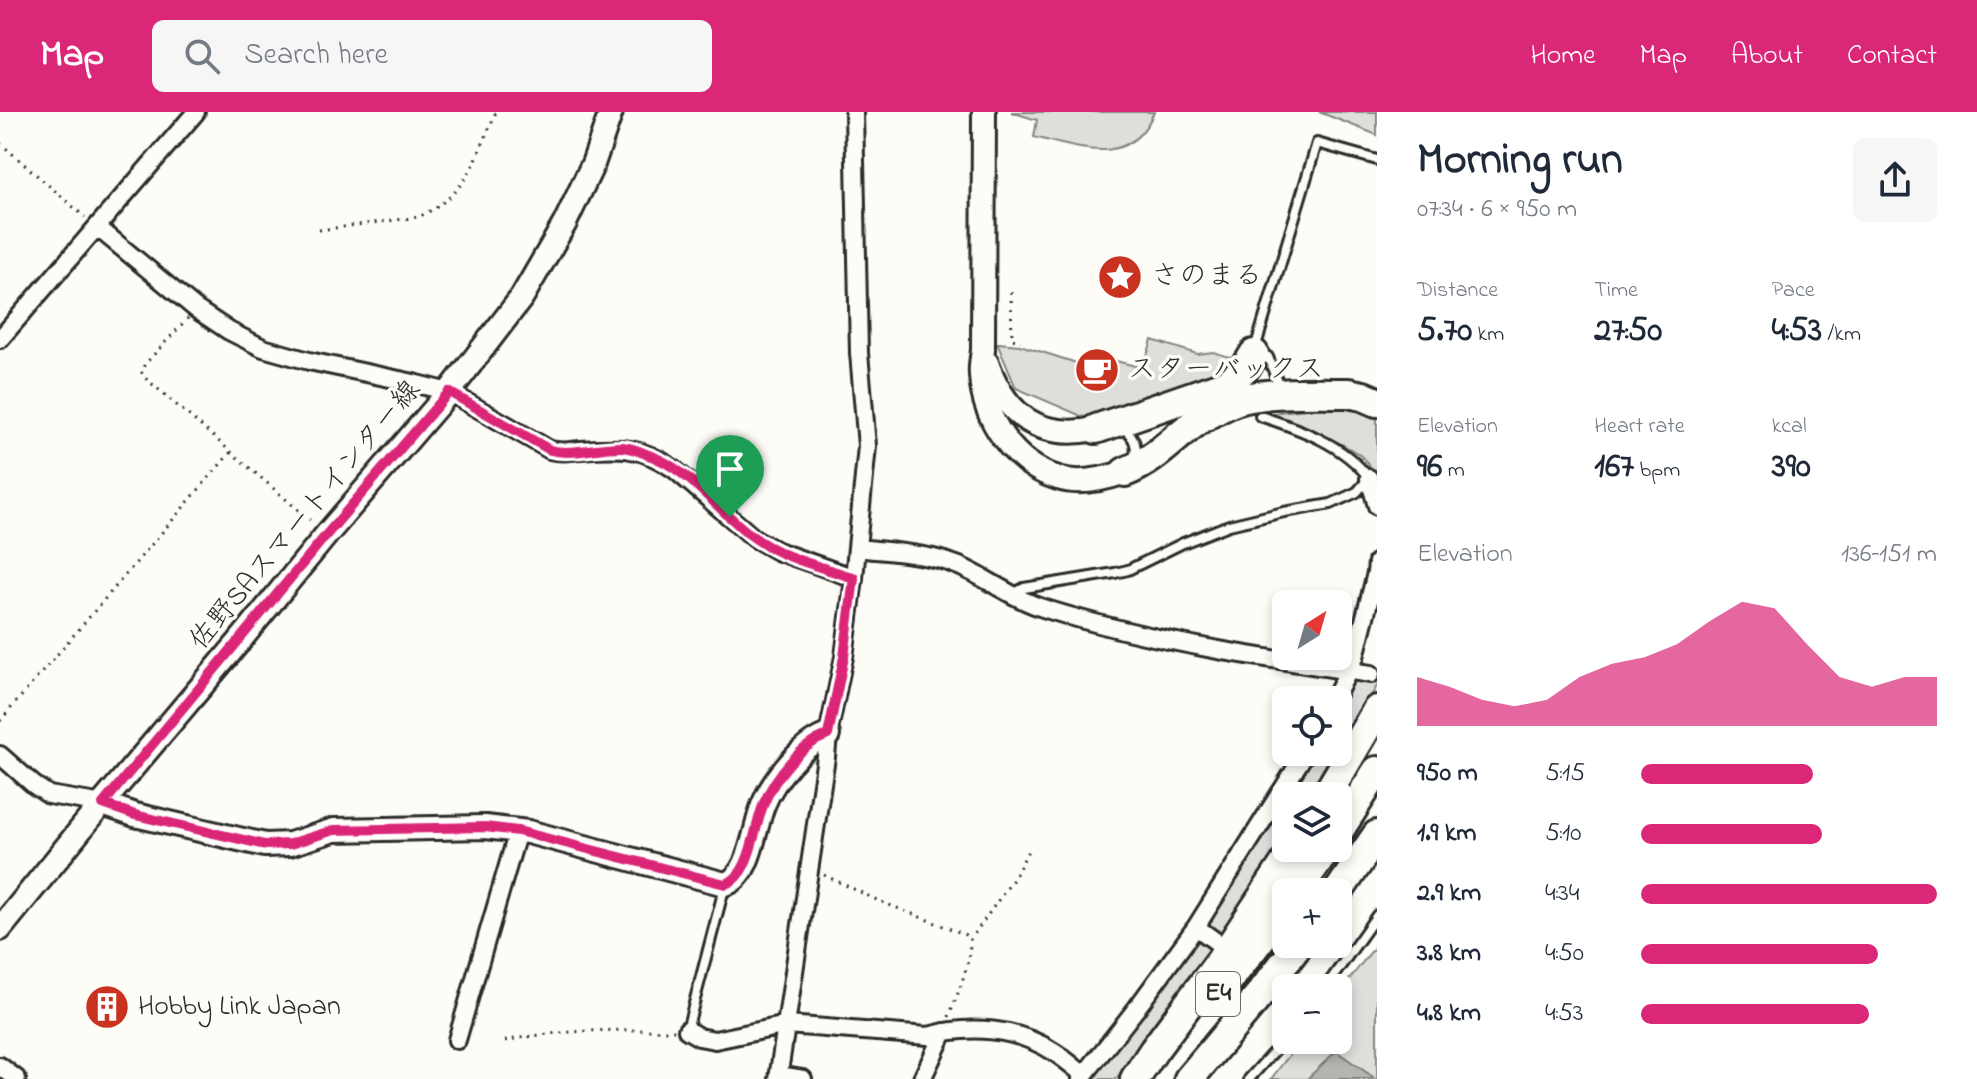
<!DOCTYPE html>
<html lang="en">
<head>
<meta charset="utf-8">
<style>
  :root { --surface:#fff; --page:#f6f6f7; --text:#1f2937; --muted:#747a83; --accent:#db2777 }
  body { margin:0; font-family:"Indie Flower","Klee One",sans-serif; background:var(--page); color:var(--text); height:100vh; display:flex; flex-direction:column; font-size:30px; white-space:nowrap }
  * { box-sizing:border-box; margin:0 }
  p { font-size:26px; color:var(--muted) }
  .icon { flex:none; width:44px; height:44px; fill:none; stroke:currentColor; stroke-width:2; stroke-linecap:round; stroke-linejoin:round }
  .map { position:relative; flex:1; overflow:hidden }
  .panel { display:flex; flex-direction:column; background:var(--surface); width:600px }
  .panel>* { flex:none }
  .needle { width:52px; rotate:37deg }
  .buttons { position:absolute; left:1272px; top:478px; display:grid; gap:16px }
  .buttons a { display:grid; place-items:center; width:80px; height:80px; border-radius:12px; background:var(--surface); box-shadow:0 4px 12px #0003; font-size:40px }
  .pin { position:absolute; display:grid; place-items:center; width:68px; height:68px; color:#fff; margin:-82px -34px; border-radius:50% 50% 50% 0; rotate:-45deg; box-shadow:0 0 8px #0007 }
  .pin .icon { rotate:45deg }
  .round { display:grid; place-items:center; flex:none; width:84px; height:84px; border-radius:12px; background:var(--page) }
  .summary { display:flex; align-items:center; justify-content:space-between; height:136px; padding:0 40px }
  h1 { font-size:44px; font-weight:700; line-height:60px }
  .metrics { display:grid; grid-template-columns:repeat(3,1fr); gap:12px; height:136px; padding:8px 40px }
  .metrics div { display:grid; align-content:center }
  .metrics b { font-size:34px; font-weight:700 }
  .metrics small { font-size:22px; font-weight:400 }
  .metrics p { font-size:22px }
  .chart { height:224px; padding:16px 40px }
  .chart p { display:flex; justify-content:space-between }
  .chart svg { width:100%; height:144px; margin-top:8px; fill:var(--accent); opacity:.7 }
  ul { padding:0 40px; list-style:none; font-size:26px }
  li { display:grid; grid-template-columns:128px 96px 1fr; align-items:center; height:60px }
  li i { height:20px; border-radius:10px; background:var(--accent) }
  header { display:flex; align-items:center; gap:48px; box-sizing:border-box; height:112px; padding:0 40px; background:var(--accent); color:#fff }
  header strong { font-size:38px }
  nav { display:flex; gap:44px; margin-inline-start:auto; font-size:28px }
  .search { width:560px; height:72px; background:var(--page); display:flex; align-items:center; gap:20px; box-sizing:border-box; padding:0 28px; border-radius:12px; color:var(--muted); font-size:30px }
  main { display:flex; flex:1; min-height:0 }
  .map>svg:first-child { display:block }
  .green { fill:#dfdeda; stroke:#858482; stroke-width:2 }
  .water { fill:#b5b4b1; stroke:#7e7d7b; stroke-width:2 }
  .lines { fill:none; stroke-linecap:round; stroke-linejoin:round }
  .street-tunnel { stroke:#d3d2ce; stroke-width:16; stroke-dasharray:16 8; stroke-linecap:butt }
  .lane-casing { stroke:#2b2b2b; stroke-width:14 }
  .street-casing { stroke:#2b2b2b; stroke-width:22 }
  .secondary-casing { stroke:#2b2b2b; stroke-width:28 }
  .highway-casing { stroke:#2b2b2b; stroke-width:34 }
  .path { stroke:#2b2b2b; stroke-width:3; stroke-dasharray:2 6; stroke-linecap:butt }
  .lane { stroke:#fdfcf7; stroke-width:8 }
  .street { stroke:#fdfcf7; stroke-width:16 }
  .secondary { stroke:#fdfcf7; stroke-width:22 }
  .highway { stroke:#fdfcf7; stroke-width:28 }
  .route-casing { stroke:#fff; stroke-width:16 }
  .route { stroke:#db2777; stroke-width:10 }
  .labels { text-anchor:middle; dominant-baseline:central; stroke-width:7; stroke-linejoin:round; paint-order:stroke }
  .shield { fill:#fdfcf7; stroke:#6a6a68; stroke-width:2 }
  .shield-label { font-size:26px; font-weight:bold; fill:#2b2b2b }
  .poi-label { font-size:28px; fill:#2b2b2b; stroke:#fdfcf7; text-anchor:start }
  .street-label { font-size:28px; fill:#2b2b2b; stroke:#fdfcf7 }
</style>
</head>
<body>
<header>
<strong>Map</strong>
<div class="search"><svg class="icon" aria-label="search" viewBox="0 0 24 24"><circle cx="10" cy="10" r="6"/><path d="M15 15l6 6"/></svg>Search here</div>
<nav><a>Home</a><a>Map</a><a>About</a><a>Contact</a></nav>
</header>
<main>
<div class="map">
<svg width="1377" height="967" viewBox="0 0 1377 967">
  <rect width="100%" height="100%" fill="#fdfcf7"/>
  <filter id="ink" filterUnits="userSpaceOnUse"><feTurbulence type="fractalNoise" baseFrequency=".0125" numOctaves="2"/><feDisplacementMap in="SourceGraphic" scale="16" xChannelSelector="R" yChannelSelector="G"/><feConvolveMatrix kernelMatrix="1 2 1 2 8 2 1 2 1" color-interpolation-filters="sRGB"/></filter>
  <g filter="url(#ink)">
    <path class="green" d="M1011,0H1154C1130,57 1080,36 1034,25L1037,8Z
      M1319,0H1377V23Z
      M1152,228L1197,242L1213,240L1239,248L1217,265L1113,302L1086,306L1016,276L997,231L1020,233L1086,254L1084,266L1104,272L1112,248L1143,256Z
      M1344,293L1377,302V368C1374,360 1369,352 1363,346C1348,332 1292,309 1270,303L1279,300Z
      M1377,560V574L1313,684H1286V725L1192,867L1116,967H1087L1308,640H1338V588L1351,564Z
      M1377,832V967H1271L1301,928H1338V882Z"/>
    <path class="water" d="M1336,939L1373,965L1371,967H1307Z"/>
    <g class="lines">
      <path class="street-tunnel" d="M1237,848L1286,889"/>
      <g class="lane-casing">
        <path id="lane" d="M1255,237L1317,31L1377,48
          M1268,245L1277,268L1284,275
          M1123,316C1134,324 1140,336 1132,349
          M1013,482L1024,476L1115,461L1128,458L1183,431L1229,413L1284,400L1331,392L1357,380L1369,366C1343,332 1300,317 1260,304
          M1325,876L1377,803
          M687,918L725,773
          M1249,967L1286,926"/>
      </g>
      <g class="street-casing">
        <path id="street" d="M97,115L196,197L229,219L263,236L309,249L409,270L449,280L550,338C562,341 569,339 581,338C620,335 641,334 674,357L754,426L777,439L854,466
          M0,227L196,0
          M1369,366L1377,394
          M857,436C890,440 928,441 959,454C989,467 1015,488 1046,497C1152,530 1261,546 1371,562
          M1334,588L1355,545L1376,461L1377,450
          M0,643L34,673L49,683L103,692
          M1196,815L1218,831
          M687,918L699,925L715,928L787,913L928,924C970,912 1017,916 1054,940C1065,947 1074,955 1084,963
          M457,928L518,719
          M0,954L17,967
          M779,963L803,967
          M778,967L826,645L828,623L844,545L854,466L867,334L859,241L854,0
          M922,967L944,920
          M1081,967L1136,897L1196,815L1306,640"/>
      </g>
      <g class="secondary-casing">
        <path id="secondary" d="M984,0L983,238C982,246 980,255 981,263C983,308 1015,353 1058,366C1079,373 1105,367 1125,360
          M987,251C1006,305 1040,328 1096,317
          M103,692L135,703L265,733L290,732L334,718L485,715L528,720L725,772C751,765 754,714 764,691C774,667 803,631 828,623
          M0,817L90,706L238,531L327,422L449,280L522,185L565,111L593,52L611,0"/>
      </g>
      <g class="highway-casing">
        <path id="highway" d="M1096,317L1224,273C1237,265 1247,256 1254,242
          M1125,360C1158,347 1174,324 1202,306C1212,300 1224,293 1235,289C1263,279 1318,281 1348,281L1363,284L1377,290
          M1326,684L1377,598
          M1338,720L1377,659
          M1296,780L1327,736
          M1338,780L1377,723
          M1224,874L1286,794
          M1135,967L1154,938L1221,848L1295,736
          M1189,967L1261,881L1299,832"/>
      </g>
      <path class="path" d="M0,31L85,105
        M319,118L419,105L437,95L452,83L466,66L475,50L496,0
        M1011,180L1012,227L1021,229
        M188,206L145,252L141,259L144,265L310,408
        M0,609L231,340
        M824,763L879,789L964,822L970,828
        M949,905C958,880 970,855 970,828L1014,766L1029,737
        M505,929C560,917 619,918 675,918"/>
      <use href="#lane" class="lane"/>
      <use href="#street" class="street"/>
      <use href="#secondary" class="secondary"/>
      <use href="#highway" class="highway"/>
    </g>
  </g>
  <g class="lines" filter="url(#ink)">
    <g class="route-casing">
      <path id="route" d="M449,280L550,338C573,344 598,334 623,335C630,336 639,339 646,342C689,356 717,398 752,424C781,446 820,454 854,466L844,545L828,623C801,632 775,665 764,691C754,714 751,765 725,772L518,719L485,715L334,718L290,732L265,733L135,703L103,692L327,422Z"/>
    </g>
    <use href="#route" class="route"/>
  </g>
  <defs>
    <g id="sight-disc" transform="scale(2.3)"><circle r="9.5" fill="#c8321e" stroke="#fdfcf7"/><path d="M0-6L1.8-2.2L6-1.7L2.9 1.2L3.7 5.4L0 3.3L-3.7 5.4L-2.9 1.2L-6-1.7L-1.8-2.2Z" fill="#fff"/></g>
    <g id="cafe-disc" transform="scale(2.3)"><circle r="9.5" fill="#c8321e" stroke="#fdfcf7"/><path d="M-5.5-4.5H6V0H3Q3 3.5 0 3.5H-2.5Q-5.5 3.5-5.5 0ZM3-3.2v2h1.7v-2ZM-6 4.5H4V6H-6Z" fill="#fff"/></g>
    <g id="building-disc" transform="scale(2.3)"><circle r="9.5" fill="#c8321e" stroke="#fdfcf7"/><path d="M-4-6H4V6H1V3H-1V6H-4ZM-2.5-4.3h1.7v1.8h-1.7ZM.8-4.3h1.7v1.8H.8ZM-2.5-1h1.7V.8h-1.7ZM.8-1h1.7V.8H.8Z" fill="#fff"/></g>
  </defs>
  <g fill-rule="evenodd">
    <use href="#sight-disc" x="1120" y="165"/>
    <use href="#cafe-disc" x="1097" y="258"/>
    <use href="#building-disc" x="107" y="895"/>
  </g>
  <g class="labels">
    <rect class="shield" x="1196" y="860" width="44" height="44" rx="6"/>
    <g class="shield-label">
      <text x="1218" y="882">E4</text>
    </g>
    <g class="poi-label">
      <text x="1151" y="165">さのまる</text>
      <text x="1128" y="258">スターバックス</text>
      <text x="138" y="895">Hobby Link Japan</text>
    </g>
    <g class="street-label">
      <text transform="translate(306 404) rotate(-50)">佐野SAスマートインター線</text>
    </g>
  </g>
</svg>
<div class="buttons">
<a><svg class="needle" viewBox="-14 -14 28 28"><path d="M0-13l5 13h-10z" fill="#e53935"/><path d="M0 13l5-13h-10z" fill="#747a83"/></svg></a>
<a><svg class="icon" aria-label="locate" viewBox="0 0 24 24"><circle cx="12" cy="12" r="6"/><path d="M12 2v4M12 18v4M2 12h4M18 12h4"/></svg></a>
<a><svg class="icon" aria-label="layers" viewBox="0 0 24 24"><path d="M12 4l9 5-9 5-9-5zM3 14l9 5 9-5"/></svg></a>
<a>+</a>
<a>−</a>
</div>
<div class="pin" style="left:730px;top:405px;background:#1e9e55"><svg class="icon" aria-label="arrive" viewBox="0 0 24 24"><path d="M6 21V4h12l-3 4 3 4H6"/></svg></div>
</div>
<section class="panel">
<div class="summary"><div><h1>Morning run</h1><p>07:34 · 6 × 950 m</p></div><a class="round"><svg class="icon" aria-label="share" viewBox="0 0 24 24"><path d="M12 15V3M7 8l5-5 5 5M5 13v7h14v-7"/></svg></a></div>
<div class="metrics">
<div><p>Distance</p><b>5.70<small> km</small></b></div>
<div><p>Time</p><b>27:50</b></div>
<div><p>Pace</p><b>4:53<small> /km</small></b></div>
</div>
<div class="metrics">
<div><p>Elevation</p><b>96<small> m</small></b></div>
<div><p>Heart rate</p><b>167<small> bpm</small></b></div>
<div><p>kcal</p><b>390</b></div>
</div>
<div class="chart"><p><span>Elevation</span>136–151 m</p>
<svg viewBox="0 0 160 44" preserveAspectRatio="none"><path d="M0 44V29L10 32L20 36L30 38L40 36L50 29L60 25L70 23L80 19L90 12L100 6L110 8L120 19L130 29L140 32L150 29L160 29V44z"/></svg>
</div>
<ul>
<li><b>950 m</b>5:15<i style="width:58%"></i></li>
<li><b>1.9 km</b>5:10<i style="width:61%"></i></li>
<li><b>2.9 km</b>4:34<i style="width:100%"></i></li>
<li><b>3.8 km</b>4:50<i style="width:80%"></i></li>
<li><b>4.8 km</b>4:53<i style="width:77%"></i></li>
</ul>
</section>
</main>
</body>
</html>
